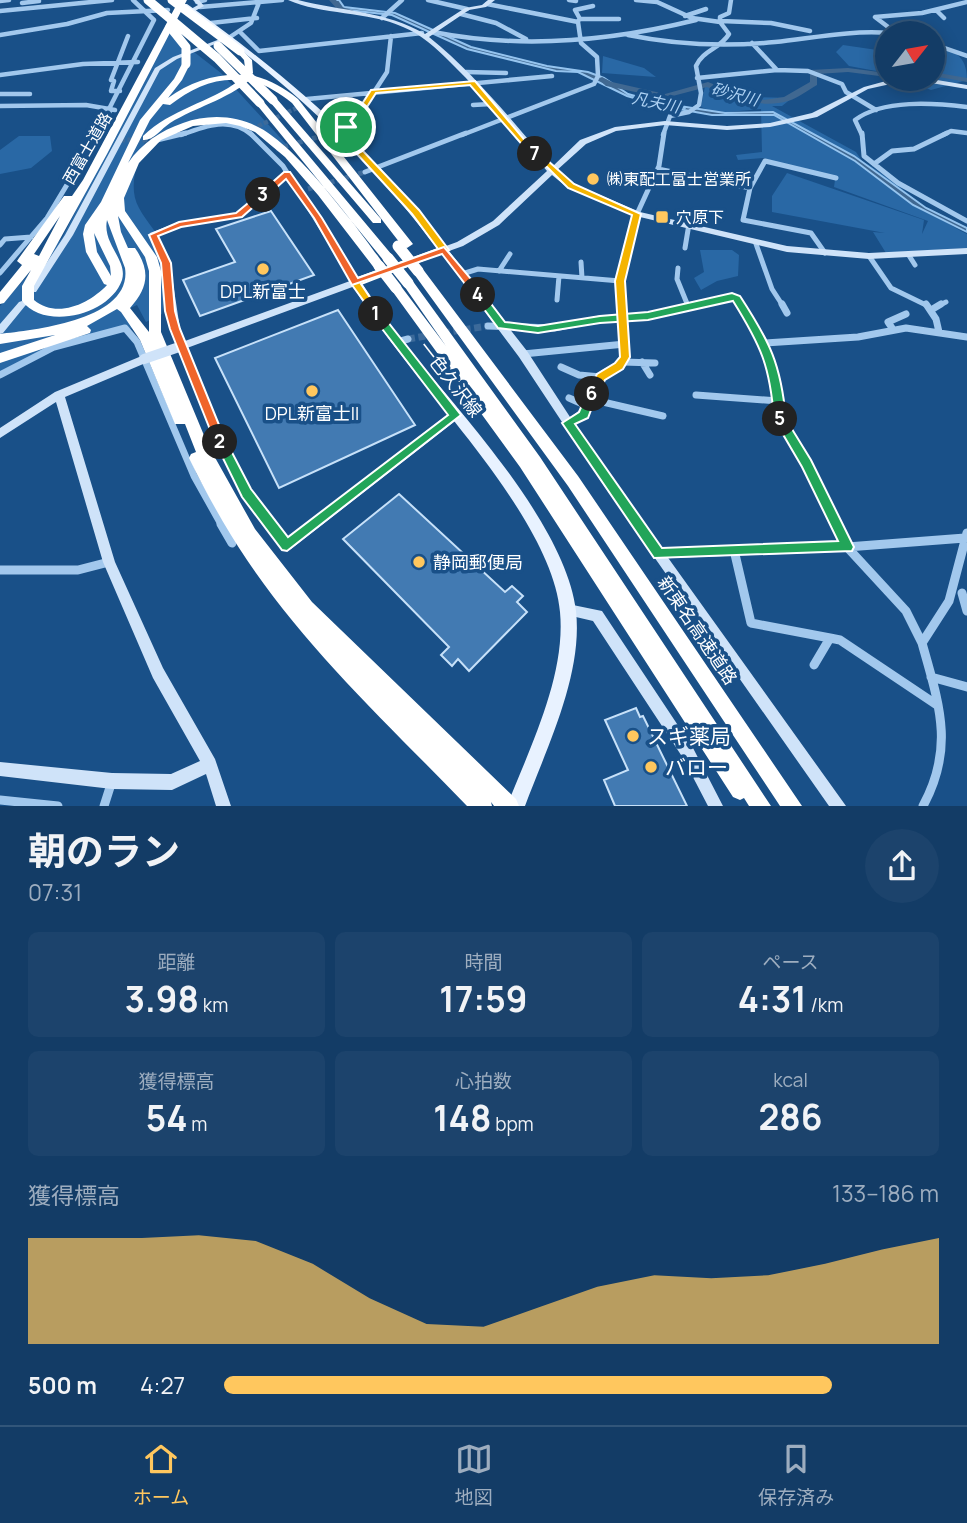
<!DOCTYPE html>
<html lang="ja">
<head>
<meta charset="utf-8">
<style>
  :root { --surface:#133c66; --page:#1c436c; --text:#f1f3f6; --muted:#9dadbf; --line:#32567a; --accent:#ffc75e }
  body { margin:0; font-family:Manrope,"Noto Sans JP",sans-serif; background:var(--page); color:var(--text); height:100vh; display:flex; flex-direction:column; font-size:26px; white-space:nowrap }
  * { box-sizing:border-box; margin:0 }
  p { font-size:23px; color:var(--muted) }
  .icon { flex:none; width:38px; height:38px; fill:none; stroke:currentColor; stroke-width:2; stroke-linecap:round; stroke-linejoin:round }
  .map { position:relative; height:806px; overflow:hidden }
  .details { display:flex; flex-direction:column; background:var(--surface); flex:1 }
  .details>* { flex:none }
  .needle { width:46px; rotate:59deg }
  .tools { position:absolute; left:875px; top:21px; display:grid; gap:14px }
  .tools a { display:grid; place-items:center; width:70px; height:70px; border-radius:50%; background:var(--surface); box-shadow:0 4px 18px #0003,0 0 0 2px var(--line); font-size:35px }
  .pin { position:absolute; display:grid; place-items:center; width:60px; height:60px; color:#fff; margin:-30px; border:4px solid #fff; border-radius:50%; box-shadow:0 2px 7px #0007 }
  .km { position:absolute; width:35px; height:35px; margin:-18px; border-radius:50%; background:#222; color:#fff; font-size:19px; line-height:35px; text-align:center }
  .round { display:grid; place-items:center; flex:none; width:74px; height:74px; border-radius:37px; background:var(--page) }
  .overview { display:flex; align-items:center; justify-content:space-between; height:119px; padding:0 28px }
  h1 { font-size:38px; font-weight:700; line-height:52px }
  .stats { display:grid; grid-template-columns:repeat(3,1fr); gap:10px; height:119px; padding:7px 28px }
  .stats div { display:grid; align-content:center; border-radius:10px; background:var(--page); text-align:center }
  .stats b { font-size:35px; font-weight:700 }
  .stats small { font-size:19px; font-weight:400 }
  .stats p { font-size:19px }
  .chart { height:196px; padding:14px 28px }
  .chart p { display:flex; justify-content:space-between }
  .chart svg { width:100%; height:126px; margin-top:7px; fill:var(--accent); opacity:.7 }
  ul { padding:0 28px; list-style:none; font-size:23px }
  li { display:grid; grid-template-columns:112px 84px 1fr; align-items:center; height:52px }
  li i { height:18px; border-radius:9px; background:var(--accent) }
  .tab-bar { display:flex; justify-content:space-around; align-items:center; height:98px; border-top:2px solid var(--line); background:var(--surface); font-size:19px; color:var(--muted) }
  .tab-bar a { display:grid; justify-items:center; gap:4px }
  .tab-bar .on { color:var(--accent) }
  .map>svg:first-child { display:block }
  .green { fill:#2968a5 }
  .water { fill:#406891; stroke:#95c4ef; stroke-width:2 }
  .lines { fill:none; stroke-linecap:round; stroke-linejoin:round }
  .stream { stroke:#95c4ef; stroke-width:2 }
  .river { fill:#406891; fill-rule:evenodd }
  .building { fill:#427ab2; stroke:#c7e1f9; stroke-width:2 }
  .street-tunnel-far2 { stroke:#3c6a9a; stroke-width:4.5; stroke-dasharray:4.5 2; stroke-linecap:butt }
  .street-tunnel-far1 { stroke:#3c6a9a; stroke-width:5; stroke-dasharray:5 2.5; stroke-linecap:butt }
  .street-tunnel { stroke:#3c6a9a; stroke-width:7; stroke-dasharray:7 3.5; stroke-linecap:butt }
  .street-far3 { stroke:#a2c8ed; stroke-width:4.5 }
  .street-far2 { stroke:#a2c8ed; stroke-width:5 }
  .street-far1 { stroke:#a2c8ed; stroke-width:7 }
  .street { stroke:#a2c8ed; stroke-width:9 }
  .secondary { fill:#cfe3f9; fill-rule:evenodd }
  .primary { fill:#e8f2ff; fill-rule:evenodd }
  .highway { fill:#fff; fill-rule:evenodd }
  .secondary-bridge { stroke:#cfe3f9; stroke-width:10 }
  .highway-bridge-far1 { stroke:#fff; stroke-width:9 }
  .highway-bridge { stroke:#fff; stroke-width:11 }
  .split-1 { fill:#f5b400; stroke:#fff; stroke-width:2 }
  .split-2 { fill:#22a559; stroke:#fff; stroke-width:2 }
  .split-3 { fill:#f0652b; stroke:#fff; stroke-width:2 }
  .split-4 { fill:#f0652b; stroke:#fff; stroke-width:2 }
  .split-5 { fill:#22a559; stroke:#fff; stroke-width:2 }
  .split-6 { fill:#22a559; stroke:#fff; stroke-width:2 }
  .split-7 { fill:#f5b400; stroke:#fff; stroke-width:2 }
  .split-8 { fill:#f5b400; stroke:#fff; stroke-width:2 }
  .poi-dot { fill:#ffc75e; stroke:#195088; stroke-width:2.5 }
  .labels { text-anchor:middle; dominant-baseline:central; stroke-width:7; stroke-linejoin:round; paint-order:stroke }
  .far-water-label { font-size:16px; font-style:italic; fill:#aed2f4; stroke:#195088 }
  .far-street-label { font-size:16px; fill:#fff; stroke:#195088 }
  .far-poi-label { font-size:16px; fill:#fff; stroke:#195088; text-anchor:start }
  .poi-label { font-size:18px; fill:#fff; stroke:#195088 }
  .street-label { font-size:18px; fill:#fff; stroke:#195088 }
  .near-poi-label { font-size:21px; fill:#fff; stroke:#195088; text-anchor:start }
</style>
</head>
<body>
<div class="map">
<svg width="967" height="806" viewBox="0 0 967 806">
  <rect width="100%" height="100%" fill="#195088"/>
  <path class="green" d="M167,31L221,73L287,145L280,147C246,102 191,121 146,140C138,160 127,187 139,208C147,223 159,233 164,250C167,263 164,300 162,314L146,322L137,305L126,310L137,329L124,328L46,351L0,377V306L62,238Z
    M933,44C954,51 967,55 967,80L931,90L904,79H933Z
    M843,45L877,50L887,46V73L849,66L836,52Z
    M603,56L644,68L656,77L602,73Z
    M705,86L747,97L792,98L782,106H772L856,152L862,161C899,182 930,216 967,234V248L886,253L873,232L885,233L772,212V196L787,173L924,220L922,234L928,221L834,187L835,180L763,158L738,160L736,155L762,152L761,109L717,113L701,107Z
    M19,136H50L52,151L31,168L0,174V150Z
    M700,250H732L739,255L738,276L717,281L701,290L694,278L704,272Z"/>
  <path class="water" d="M333,0H339L344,7L395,13L471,47L547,66L588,72L604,78L628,94L660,103L725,113L773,112L854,156L926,208L967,228V232L913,205L855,161L774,115H712L662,106L627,96L578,72L556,71L467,49L392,15L339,9Z"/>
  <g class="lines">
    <path class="stream" d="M663,106L685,108"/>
    <path class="river" d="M329,0H336L342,7L354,11L351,13L338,10Z
      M848,68L887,73V77L848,72L817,74V85C808,90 798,98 788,101C762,109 731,98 707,87L665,98L606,86L598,79L602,77L612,82L665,94L708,82L728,90L764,100L784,97L810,82V70Z
      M933,72L967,78V82L933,76Z"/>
  </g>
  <path class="building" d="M271,211L314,275L200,316L183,280L235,262L216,229Z
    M338,310L415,425L279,488L215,358Z
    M399,494L505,592L512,586L523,596L517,602L527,612L469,671L458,659L452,666L441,655L449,647L343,539Z
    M636,708L640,717L643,716L687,806H615L604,780L628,770L605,720Z"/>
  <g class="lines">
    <path class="street-tunnel-far2" d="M252,129L303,105"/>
    <path class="street-tunnel-far1" d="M120,140H156
      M276,149L325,135
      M308,189L365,172"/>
    <path class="street-tunnel" d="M443,333L488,326
      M408,339L432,335"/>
    <path class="street-far3" d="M428,0L467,9
      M569,0L576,1
      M636,0L657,2L692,18L720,22L729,34C720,49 703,50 696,66L701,93L699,105L689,112L670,116L663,135
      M0,1L9,0
      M197,2L205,0
      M22,3L39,1
      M200,7L282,0
      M936,10L944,18
      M0,11L112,0
      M461,14L496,23L526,39
      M685,16L706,9
      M382,18L402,0
      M580,19H619
      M578,21L580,19L575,10L593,6
      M721,21L771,23L810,31
      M720,22V17L729,13L731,0
      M211,23L257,18
      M433,32C519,49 611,41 696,20
      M241,33L259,51L422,33
      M896,33L875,17L922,13L967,2
      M0,35L67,24L107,13L168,10
      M628,35C677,45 725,47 775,42C813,38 850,30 889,33
      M230,37L251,23L260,0
      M752,43L777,70
      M933,44L967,56
      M466,72L506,73
      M0,75L83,64L138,62
      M697,78L777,70L808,71L842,84L846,92L876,110
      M120,91H111L114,81L111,80L128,36
      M0,94H30
      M307,99L552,76
      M473,105L491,104
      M0,106L86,105L115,110
      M108,111L154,20L133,0
      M338,129L354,123L387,72L391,36
      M329,134L340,131
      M97,135L110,111
      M181,135C205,126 230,116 252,135
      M462,135L594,84L598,76L597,57L581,43L578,22L487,4
      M862,135L855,120C883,99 934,103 967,107
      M943,135L951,131L967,133"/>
    <path class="street-far2" d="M250,133L283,166L355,282
      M862,133L864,156L898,183L967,221
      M329,134L332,133
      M157,140L186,133
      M874,164L892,151L914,149L947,133
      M658,169L750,188L743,220L811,233L825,253
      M365,172L466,133
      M750,188L765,161L836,178
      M637,214L659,166L664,133
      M756,244L772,289L783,306
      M0,245L5,239L31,237
      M685,248L689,224
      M908,254L915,265
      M869,256L891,288L928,306
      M581,262L582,278
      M678,268L677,279L688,306
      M499,271L510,254
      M0,273L47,218L98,133
      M462,274L478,269L620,281
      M557,300L559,276
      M691,306L731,297L737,298L742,306
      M938,306L946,302"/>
    <path class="street-far1" d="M741,304L765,343L858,337L906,328L967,337
      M782,304L787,313
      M926,304L936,319L939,332
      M931,310L941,304
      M488,326L554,328L600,319L648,316L698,304
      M892,328L888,322L906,314
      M397,342L408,339
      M765,343L777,380L778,415L807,464L837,526
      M523,354L625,344
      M623,362L655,363
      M642,362L650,375
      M561,367L579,375L601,377
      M0,375L54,347L125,328L137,342L194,476L222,526
      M696,395L778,401
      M569,398L587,406
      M590,399L663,416"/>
    <path class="street" d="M221,524L232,543
      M836,524L847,547L906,611L922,643
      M734,550L751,623L830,638
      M659,554L847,547L965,538
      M0,570H78L109,562
      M962,593L967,611
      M814,665L830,638L840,640L937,705
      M931,677L967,687
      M0,800L58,806
      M104,806L112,781
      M923,806C955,747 939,704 922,643L949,601L967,533"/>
    <path class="secondary" d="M193,0H199L204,6L195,11H191V9L198,5Z
      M288,0H298C341,11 386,11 425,34L465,8L482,5L488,0H495L486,7L469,10L429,37C476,75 513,122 552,167L580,140L615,127L665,121L727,126L770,123L812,113L864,87L886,81L931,79L967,85V89L931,83L886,85L868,89L817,117L770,127L727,130L665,125L616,131L586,144L556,171L574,184L640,212L787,246L869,253L967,248V254L869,259L787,252L640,217L625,281L630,357L623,369L605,379L588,418L575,424L613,481L846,806H829L605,487L519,357L442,254L187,348L225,441L251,489L288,537L451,412H459L460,415L459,418L291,549L287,551L283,549L243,497L215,442L170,329L162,263L149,235L150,233L179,222L236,213L284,172H287L291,174L242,217L181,227L158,236L170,263L180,329L185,341L457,242L493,221L547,171C515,134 485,96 450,62C437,49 421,34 403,27C368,11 321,15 288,0ZM552,175L568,188L633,215L615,281L620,357C614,366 604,367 597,374C585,388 591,407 570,417L527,351L449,251L463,246L499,225Z
      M228,36L233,37L177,59L160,70L73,235L36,292H30L28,290L30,288L65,235L155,68L173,57Z
      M22,301L27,304L25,306L3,333L0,334V324L19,302Z
      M144,355L149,359L148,362L65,397L115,562L163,668L215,759L231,806H216L206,774L172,790L112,789L0,776V762L112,773L171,774L200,761L153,678L103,562L56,402L0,438V428L55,392Z
      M568,604L602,611L693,748L723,806H708L683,758L593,621L563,614L562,610L563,606Z"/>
    <path class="primary" d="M183,4H187C288,76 372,149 448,248V252H440C366,153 283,79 183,6Z
      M355,278L359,279C377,306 395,332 415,357C468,421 566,528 576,611C583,675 547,747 525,806H507C530,747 566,676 560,612C553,531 454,423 405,360C385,335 367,309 350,282Z"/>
    <path class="highway" d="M179,0H187L107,154L34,286V300C57,319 89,304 107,285L104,284L86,252L83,234L85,225L101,202L140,120L174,79L183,62L190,64L182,80L168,98C191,81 217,73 246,75L244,60L236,51L240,48L252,60L253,73L251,75C270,80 283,87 298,99L413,244L407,248L403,247L292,103C278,92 266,85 250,80C226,100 196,107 170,123C161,129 153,141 143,140V136C171,109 209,103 240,80C213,78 191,89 170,105L163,104L150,120L128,163C142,143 160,131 183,123C208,114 237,115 260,128C298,148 359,229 385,266L383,269H375L318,195L285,157L255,132L240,126L226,123L193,126L161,140L139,163L124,198L125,211L157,257L161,271V332L208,445L255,529L312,602L516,799L519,806H494L491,802L492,806H467C391,727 308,651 247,560C225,527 206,493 189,458L191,454L196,452L185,424H175L140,340L121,312L117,309L87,326L91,330L90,333L0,363V353L55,335L0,344V334C34,330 133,320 125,268L107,220C102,244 128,260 122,280C110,315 45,331 22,301V286L31,270L4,303L0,304V292L22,265L17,261L19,258L64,196H72L83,180ZM60,216L39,256L34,254ZM118,216L145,257L149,271V332L130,308C148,288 151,271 135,248H128L121,232ZM94,233L110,266L111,276L97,252Z
      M270,98H276L381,219V223H373L270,102Z
      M257,101H263L392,255V261H384L257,105Z
      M418,267L422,268L578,476L802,806H780L568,486L414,274L412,271Z
      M408,279L412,280L540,457L771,806H749L744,798L740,800L733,797L520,467L390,288L396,284L400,285L446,346L402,283Z"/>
    <path class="secondary-bridge" d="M144,359L182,346"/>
    <path class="highway-bridge-far1" d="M148,0L217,58L260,103
      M172,0L240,51
      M170,27L186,47V64
      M218,46L273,100"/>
    <path class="highway-bridge" d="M398,246L418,271
      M388,258L408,283
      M379,266L396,288"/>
  </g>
  <path class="split-1" d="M349,125V129L343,130L419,210L449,250L361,284L381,314L376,318L352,285V280L438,249L412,214L334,129Z"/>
  <path class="split-2" d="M373,312H380L461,415L287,551L282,550L242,497L215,442L216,439H225L251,489L288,537L448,415L373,317Z"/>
  <path class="split-3" d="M259,194L267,195L242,217L181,227L158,236L171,263L175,311L180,329L226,442L220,447L215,442L170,329L165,311L161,263L149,235L179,222L236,213Z"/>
  <path class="split-4" d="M284,172H290L322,218L358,278L444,247L482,292V297H475L442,254L352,285L314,218L286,179L266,197L258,195Z"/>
  <path class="split-5" d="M475,292H482L505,322L538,326L600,316L648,312L732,293L740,296C770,342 781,364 786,419L780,424L774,419C770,366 761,346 733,301L648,320L600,323L538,333L498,328L475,297Z"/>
  <path class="split-6" d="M592,390L597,394L588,418L575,424L662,548L838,541L802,467L774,419L780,415L784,416L811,460L854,547L852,551L654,558L562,423L579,412L588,391Z"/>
  <path class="split-7" d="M532,152H538L574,184L641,214L625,281L630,357L623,369L605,380L596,397L592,399L586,394L597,374L615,363L620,357L615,281L632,215L568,188Z"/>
  <path class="split-8" d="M475,81L538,156H532L470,85L376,93L356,124L346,129L342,127L351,121L371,90Z"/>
  <g class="poi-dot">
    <circle cx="593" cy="179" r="7"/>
    <rect x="655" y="210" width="14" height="14" rx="3.5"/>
    <circle cx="263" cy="269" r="7"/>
    <circle cx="312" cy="391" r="7"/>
    <circle cx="419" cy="562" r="7"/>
    <circle cx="633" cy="736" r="7"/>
    <circle cx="651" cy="767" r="7"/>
  </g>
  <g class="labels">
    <g class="far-water-label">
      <text transform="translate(735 94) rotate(15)">砂沢川</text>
      <text transform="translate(656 102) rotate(12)">凡夫川</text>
    </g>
    <g class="far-street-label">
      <text transform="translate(87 148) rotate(-60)">西富士道路</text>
    </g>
    <g class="far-poi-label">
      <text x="607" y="179">㈱東配工富士営業所</text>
      <text x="676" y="217">穴原下</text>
    </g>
    <g class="poi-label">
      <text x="263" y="291">DPL新富士</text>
      <text x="312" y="413">DPL新富士II</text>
      <text x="433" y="562" text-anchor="start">静岡郵便局</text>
    </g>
    <g class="street-label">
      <text transform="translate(451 379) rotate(52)">一色久沢線</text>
      <text transform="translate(698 630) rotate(56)">新東名高速道路</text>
    </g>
    <g class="near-poi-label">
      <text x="647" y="736">スギ薬局</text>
      <text x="665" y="767">バロー</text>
    </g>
  </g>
</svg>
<div class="tools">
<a><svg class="needle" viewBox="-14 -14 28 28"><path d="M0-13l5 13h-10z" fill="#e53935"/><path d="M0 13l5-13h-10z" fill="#9dadbf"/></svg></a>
</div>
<div class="pin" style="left:346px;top:127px;background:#1e9e55"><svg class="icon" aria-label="arrive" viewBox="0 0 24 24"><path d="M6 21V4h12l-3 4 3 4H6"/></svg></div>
<b class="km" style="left:376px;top:314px">1</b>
<b class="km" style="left:220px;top:442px">2</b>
<b class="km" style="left:263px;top:195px">3</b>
<b class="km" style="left:478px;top:295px">4</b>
<b class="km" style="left:780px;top:419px">5</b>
<b class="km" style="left:592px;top:394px">6</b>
<b class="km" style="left:535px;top:154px">7</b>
</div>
<section class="details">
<div class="overview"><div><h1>朝のラン</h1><p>07:31</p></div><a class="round"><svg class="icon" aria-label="share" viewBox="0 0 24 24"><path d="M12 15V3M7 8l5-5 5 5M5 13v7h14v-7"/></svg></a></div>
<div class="stats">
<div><p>距離</p><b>3.98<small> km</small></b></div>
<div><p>時間</p><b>17:59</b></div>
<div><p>ペース</p><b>4:31<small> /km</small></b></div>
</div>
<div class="stats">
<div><p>獲得標高</p><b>54<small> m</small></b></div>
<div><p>心拍数</p><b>148<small> bpm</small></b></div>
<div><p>kcal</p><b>286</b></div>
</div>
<div class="chart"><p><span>獲得標高</span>133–186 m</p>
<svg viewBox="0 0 160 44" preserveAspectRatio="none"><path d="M0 44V7L10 7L20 7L30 6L40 8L50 16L60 28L70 37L80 38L90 31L100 24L110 20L120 21L130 20L140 16L150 11L160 7V44z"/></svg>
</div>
<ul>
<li><b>500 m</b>4:27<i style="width:85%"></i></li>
</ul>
</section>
<nav class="tab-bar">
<a class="on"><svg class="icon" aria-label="home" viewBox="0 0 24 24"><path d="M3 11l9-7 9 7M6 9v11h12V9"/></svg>ホーム</a>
<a><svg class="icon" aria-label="map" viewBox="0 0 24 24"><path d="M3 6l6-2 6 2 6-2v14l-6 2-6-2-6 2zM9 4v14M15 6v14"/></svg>地図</a>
<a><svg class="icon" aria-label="saved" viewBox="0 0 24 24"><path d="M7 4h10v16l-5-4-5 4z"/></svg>保存済み</a>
</nav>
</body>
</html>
